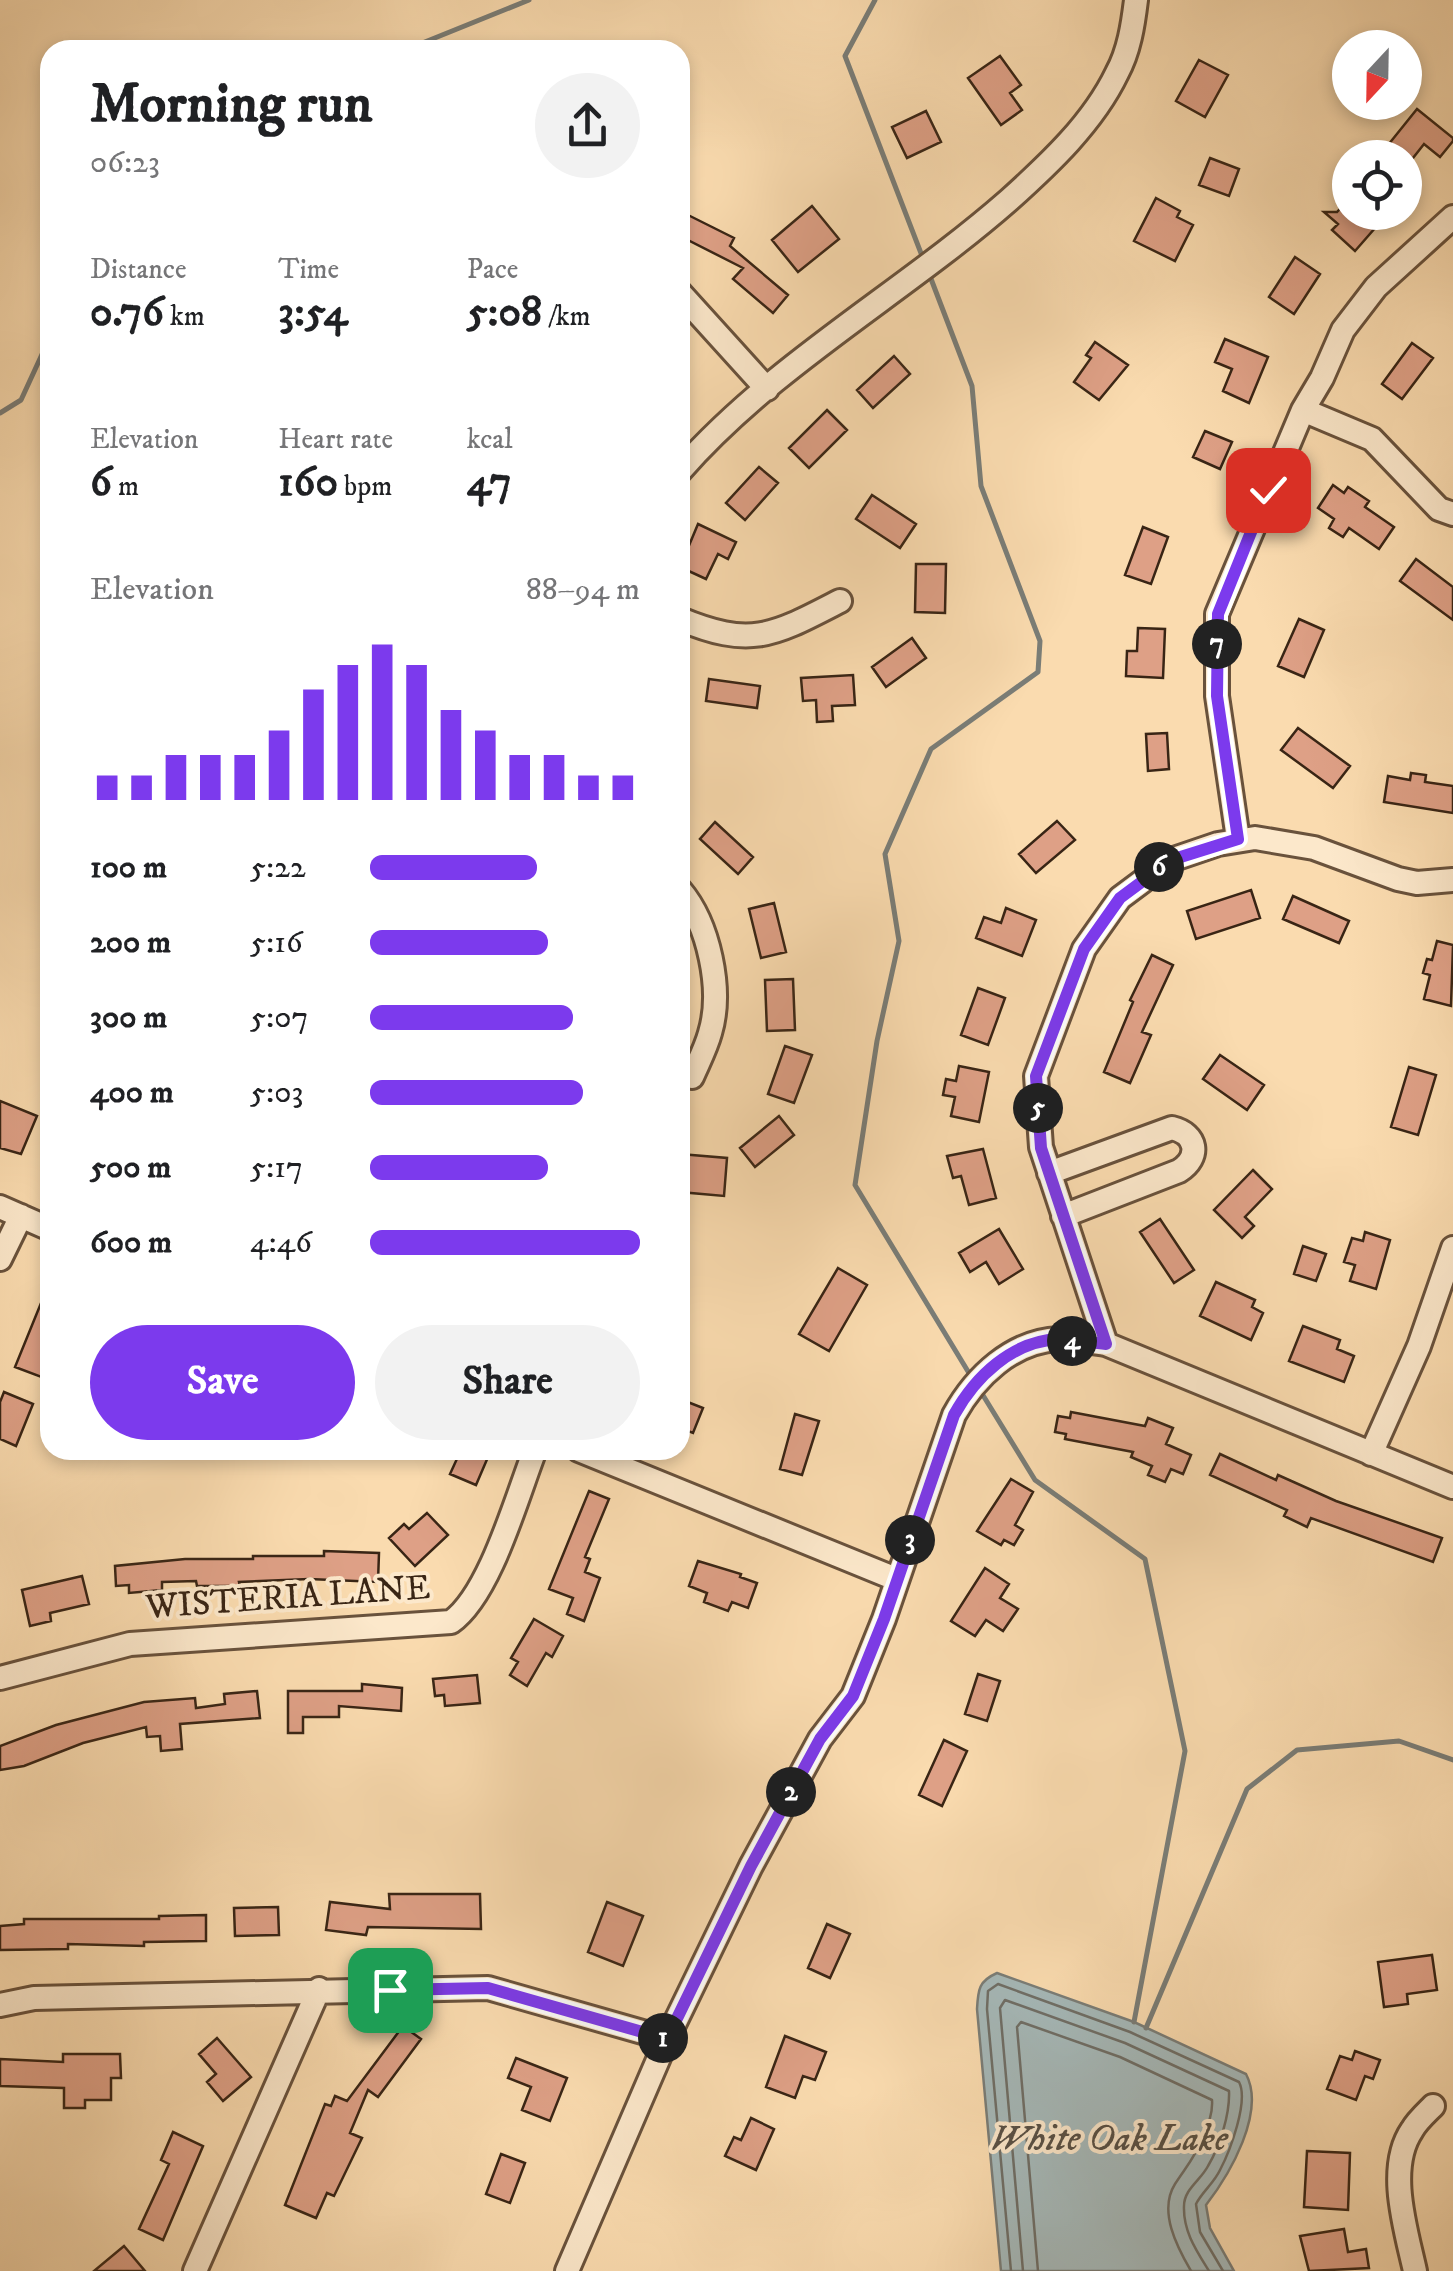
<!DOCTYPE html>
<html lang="en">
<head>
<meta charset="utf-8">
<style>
  :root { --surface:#fff; --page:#f2f2f2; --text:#202124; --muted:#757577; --accent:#7c3aed }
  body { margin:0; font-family:"IM FELL DW Pica",serif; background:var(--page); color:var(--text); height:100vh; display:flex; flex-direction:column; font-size:38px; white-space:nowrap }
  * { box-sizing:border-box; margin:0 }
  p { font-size:32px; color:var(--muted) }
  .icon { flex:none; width:55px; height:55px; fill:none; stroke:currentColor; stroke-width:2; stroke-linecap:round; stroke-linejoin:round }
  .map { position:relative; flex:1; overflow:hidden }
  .side { position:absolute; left:40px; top:40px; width:650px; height:1420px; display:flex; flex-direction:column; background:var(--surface); border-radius:30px; box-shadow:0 5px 15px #0003 }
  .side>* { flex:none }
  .needle { width:65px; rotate:202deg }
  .tools { position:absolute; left:1332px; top:30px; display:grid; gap:20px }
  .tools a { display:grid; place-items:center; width:90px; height:90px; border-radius:50%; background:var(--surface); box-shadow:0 5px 15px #0003; font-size:50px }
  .pin { position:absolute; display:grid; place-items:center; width:85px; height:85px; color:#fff; margin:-42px; border-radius:20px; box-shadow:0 5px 15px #0006 }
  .km { position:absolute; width:50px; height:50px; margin:-25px; border-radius:50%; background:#222; color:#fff; font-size:28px; line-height:50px; text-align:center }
  .round { display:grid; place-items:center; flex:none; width:105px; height:105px; border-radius:52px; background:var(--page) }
  .overview { display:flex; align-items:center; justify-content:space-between; height:170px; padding:0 50px }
  h1 { font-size:55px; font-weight:700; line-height:75px }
  .stats { display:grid; grid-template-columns:repeat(3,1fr); gap:15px; height:170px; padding:10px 50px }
  .stats div { display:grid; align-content:center }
  .stats b { font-size:42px; font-weight:700 }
  .stats small { font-size:28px; font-weight:400 }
  .stats p { font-size:28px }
  .chart { height:280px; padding:20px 50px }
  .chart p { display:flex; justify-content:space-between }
  .chart svg { width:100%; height:180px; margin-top:10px; stroke:var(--accent); stroke-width:6 }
  .action { display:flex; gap:20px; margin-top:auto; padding:20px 50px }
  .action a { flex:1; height:115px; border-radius:60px; background:var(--accent); color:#fff; font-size:40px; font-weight:700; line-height:115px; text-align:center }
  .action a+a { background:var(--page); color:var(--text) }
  ul { padding:0 50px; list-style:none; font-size:32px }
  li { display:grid; grid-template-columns:160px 120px 1fr; align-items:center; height:75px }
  li i { height:25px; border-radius:12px; background:var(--accent) }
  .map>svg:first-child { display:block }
  .water { fill:#a5b8b8; stroke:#7a7d77; stroke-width:2.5 }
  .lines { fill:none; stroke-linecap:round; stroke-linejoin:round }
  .shore { stroke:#6f6e66; stroke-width:2.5 }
  .stream { stroke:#7a7d77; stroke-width:5 }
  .building { fill:#dea086; stroke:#392515; stroke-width:2.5 }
  .street-casing { stroke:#69523c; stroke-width:28 }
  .street { stroke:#fce8cb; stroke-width:22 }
  .route-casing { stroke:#fff; stroke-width:20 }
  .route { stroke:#7c3aed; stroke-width:12 }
  .labels { text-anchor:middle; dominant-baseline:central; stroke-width:8; stroke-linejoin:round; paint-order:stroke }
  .street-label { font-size:35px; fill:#392515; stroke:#fce8cb }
  .water-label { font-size:38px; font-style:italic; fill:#595146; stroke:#fce8cb }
</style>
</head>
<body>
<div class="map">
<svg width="1453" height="2271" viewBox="0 0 1453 2271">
  <rect width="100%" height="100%" fill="#fadbaf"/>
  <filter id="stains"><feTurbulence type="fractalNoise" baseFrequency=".002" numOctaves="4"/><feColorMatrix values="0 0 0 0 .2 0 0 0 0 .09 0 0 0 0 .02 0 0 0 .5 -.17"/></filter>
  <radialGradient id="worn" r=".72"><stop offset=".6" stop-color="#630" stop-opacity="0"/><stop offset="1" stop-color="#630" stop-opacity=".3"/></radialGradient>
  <path class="water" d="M997,1973L1134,2022L1246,2074C1266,2112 1230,2174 1206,2205L1210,2228L1234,2271H1001L977,2009C978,1989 979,1981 997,1973Z"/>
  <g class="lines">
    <path class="shore" d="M1011,2271L987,2009L988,1991L998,1984L1130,2032L1239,2082C1249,2101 1230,2151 1220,2170C1214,2183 1202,2192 1196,2204L1200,2232L1223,2271
      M1023,2271L1000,2008L1005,2000L1125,2043L1229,2091C1230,2114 1220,2146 1208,2166C1201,2180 1184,2189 1184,2206C1183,2231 1196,2250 1209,2271
      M1038,2271L1017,2027L1021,2022L1120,2057L1212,2100C1213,2113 1208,2125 1203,2137C1196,2156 1186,2167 1175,2184C1158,2211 1177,2247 1191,2271"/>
    <path class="stream" d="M875,0L845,56L924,261
      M405,50L529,0
      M928,271L972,386L981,486L1040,641L1038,672L931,749L885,854L899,941L877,1041L855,1185L972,1378
      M0,413L21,400L50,337
      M981,1392L1035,1480L1145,1559L1185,1751L1134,2022
      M1146,2028L1247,1789L1297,1750L1399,1741L1453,1760"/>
  </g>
  <path class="building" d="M1000,56L1021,85L1010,93L1022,110L1001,125L968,78Z
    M1199,60L1228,75L1205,117L1176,101Z
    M1417,109L1453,138V141L1440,157L1424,144L1413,158H1394L1384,150Z
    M926,111L941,142L907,158L892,127Z
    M1210,158L1239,169L1229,196L1199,185Z
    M1156,198L1180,211L1177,217L1193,225L1175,261L1134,241Z
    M1350,198V212H1389L1355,251L1332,230L1338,224L1324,212H1337Z
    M812,206L839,239L798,272L772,240Z
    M686,214L734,238L730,246L788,295L773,313L733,279L743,268L680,236V227Z
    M1295,257L1320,274L1294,314L1269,297Z
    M1225,339L1268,357L1249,403L1223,391L1232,369L1215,362Z
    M1095,342L1128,365L1099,400L1074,382L1091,358L1086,355Z
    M1412,343L1433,358L1402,399L1382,384Z
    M894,356L910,374L873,408L857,390Z
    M827,410L847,430L809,468L789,448Z
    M1205,431L1232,442L1220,469L1193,457Z
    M759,467L778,483L745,520L726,503Z
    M1333,485L1344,493L1348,487L1369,501L1365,507L1394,527L1379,549L1349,528L1343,537L1329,528L1334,519L1318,508Z
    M872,495L916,524L900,548L856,519Z
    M698,524L736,542L728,559L718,554L706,579L680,567Z
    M1143,527L1168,537L1151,584L1125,575Z
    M1416,559L1453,587V620L1400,581Z
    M916,564H946L945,613L915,612Z
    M1299,619L1324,630L1304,677L1278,666Z
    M1138,628L1165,629L1163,678L1126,676L1127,651H1137Z
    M912,638L926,658L886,687L872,667Z
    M853,675L855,705L832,706L833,721L817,722L816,700L803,701L801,678Z
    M709,679L760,686L757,708L706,701Z
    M1298,728L1350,766L1333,788L1281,750Z
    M1167,733L1169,769L1148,771L1146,734Z
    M1411,773L1426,775L1425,782L1453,786V813L1384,802L1388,776L1410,780Z
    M1057,821L1075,840L1036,873L1019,854Z
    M715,822L753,857L738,874L700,839Z
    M1251,890L1260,918L1196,939L1187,911Z
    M1293,896L1349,921L1339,943L1283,919Z
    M774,903L786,952L761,958L749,909Z
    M1006,908L1036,920L1022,956L976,938L984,917L1001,923Z
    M1437,941L1453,945L1451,1006L1424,999L1430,975L1423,973L1427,959L1432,960Z
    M1152,955L1173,965L1142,1032L1151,1035L1130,1083L1104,1072L1133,1002L1130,1000Z
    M793,979L795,1030L767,1031L765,980Z
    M978,988L1005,998L988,1045L961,1035Z
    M785,1046L812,1055L794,1103L768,1094Z
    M1220,1055L1264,1085L1247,1110L1203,1079Z
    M959,1066L989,1072L979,1122L951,1116L955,1097L943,1095L946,1079L956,1081Z
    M1409,1067L1436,1075L1418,1135L1391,1127Z
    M0,1101L37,1116L21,1154L0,1148Z
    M779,1116L794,1135L755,1167L740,1148Z
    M983,1149L996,1198L969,1205L961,1176L953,1178L947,1156Z
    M680,1154L727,1158L724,1196L680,1192Z
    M1253,1170L1272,1189L1245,1217L1254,1226L1242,1238L1214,1210Z
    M1160,1219L1194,1270L1174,1283L1140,1232Z
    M999,1229L1023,1269L999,1284L986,1262L970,1272L959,1253Z
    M1365,1232L1390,1240L1376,1289L1350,1281L1355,1265L1344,1262L1352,1238L1363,1241Z
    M1303,1246L1326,1254L1316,1281L1294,1274Z
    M838,1268L867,1285L829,1351L799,1334Z
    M50,1281V1363L44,1378L15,1367Z
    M1216,1282L1255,1300L1252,1307L1263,1313L1251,1340L1200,1316Z
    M1303,1326L1340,1340L1337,1349L1354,1356L1344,1382L1289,1361Z
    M4,1392L33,1404L16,1446L0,1439V1402Z
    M680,1399L703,1408L693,1433L680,1428Z
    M1071,1412L1145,1426L1148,1418L1173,1428L1166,1444L1191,1455L1183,1474L1171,1469L1165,1482L1148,1475L1152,1466L1131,1457L1133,1452L1065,1439L1066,1434L1055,1432L1058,1416L1070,1418Z
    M795,1414L819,1421L802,1475L780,1469Z
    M461,1450H491L476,1485L450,1474Z
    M1220,1454L1276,1480L1278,1475L1336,1501L1442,1538L1433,1562L1311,1518L1307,1527L1284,1516L1287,1510L1210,1475Z
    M1011,1479L1033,1492L1015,1525L1023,1530L1014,1545L1004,1540L1001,1545L977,1531Z
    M589,1491L609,1499L585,1557L590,1559L585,1572L600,1578L584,1621L567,1614L573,1598L549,1589Z
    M427,1513L448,1535L415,1566L389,1538L404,1524L409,1529Z
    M324,1551L379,1553L378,1582L309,1579L239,1582L240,1586H197L196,1581L162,1582V1590L129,1593V1585L116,1586L115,1566L185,1559H253V1556H324Z
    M698,1561L741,1574L740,1577L757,1583L748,1608L732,1602L728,1611L704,1602L707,1593L689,1586Z
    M985,1568L1009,1584L1000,1598L1018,1609L1003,1631L986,1620L975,1636L951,1621Z
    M82,1576L89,1604L50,1613L51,1621L30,1626L22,1590Z
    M534,1619L563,1636L552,1657L546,1653L527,1686L510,1675L518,1662L511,1658Z
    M978,1674L1000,1681L987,1721L965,1714Z
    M477,1675L480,1703L445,1706L444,1695L435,1696L433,1679Z
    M362,1684L402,1688L401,1711L339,1706V1717H303V1733H288V1691H362Z
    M257,1691L260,1718L180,1724L182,1749L161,1751L160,1736L147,1737L146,1727L83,1743L24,1766L0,1770V1746L56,1725L144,1702L195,1698L196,1708L225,1704L224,1694Z
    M944,1740L967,1751L942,1806L919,1795Z
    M389,1894H480L481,1929L368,1927L366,1935L326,1930L330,1902L390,1909Z
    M607,1902L643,1916L623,1966L588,1952Z
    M278,1907L279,1935L235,1936L234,1908Z
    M206,1915V1941L144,1942V1946L68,1944V1949L0,1950V1926L24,1924V1919H159V1916Z
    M827,1924L850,1934L830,1978L808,1968Z
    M1432,1955L1437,1990L1407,1994L1408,2004L1384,2007L1378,1962Z
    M403,2026L421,2039L378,2097L368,2090L350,2133L362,2138L334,2196L327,2193L316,2218L285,2205L325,2104L331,2106L335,2096L347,2101Z
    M785,2036L826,2052L815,2080L803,2076L795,2098L766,2087Z
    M217,2038L251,2077L223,2101L207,2082L216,2074L199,2054Z
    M1355,2051L1380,2060L1373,2079L1365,2076L1356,2100L1327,2089L1340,2056L1352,2060Z
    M63,2054H120L121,2078H111V2100H85V2108H64V2088L0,2086V2059L63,2062Z
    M516,2058L567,2078L550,2121L522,2110L531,2087L508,2078Z
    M751,2118L774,2129L756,2170L725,2156L734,2137L741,2140Z
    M173,2132L203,2146L163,2240L139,2229L169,2164L161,2160Z
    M1307,2151L1350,2153L1348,2210L1304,2207Z
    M501,2154L525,2163L510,2203L486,2194Z
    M1344,2229L1348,2252L1366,2249L1369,2268L1309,2271L1300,2236Z
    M124,2246L145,2271H94Z"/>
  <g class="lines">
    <g class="street-casing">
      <path id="street" d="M680,293L767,389
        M1303,410L1372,439L1439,509L1453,514
        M680,471C774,364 903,293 1009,200C1049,164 1093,123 1117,73C1129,51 1133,25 1136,0
        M680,619C752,649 774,635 840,601
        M1238,839L1217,696V614L1303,410L1322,378L1343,330L1376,287L1453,217
        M680,890C709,924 723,990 710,1033C706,1048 698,1063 692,1077
        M1049,1173L1172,1128C1197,1134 1201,1157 1179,1171L1063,1216
        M0,1207L50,1229
        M0,1259L21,1216
        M1106,1344L1041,1147L1036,1076L1084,949L1120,898L1171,860L1218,844L1255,838L1314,848L1398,879L1417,883L1453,880
        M579,1450L896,1579
        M1371,1454L1419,1346L1453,1248
        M0,1678L130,1644L451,1622C490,1595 517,1496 535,1450
        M0,2005L34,1998L488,1988L667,2039
        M195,2271L319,1989
        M567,2271L667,2039L751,1866L820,1739L853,1696L884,1619L954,1415C975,1377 1012,1341 1059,1339C1074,1339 1091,1342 1106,1344L1453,1487
        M1415,2271C1406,2230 1386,2168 1412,2130C1417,2121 1426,2113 1433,2106"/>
    </g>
    <use href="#street" class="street"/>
  </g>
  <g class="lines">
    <g class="route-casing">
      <path id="route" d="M390,1990L488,1988L667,2039L751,1866L820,1739L853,1696L884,1619L954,1415C975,1377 1012,1341 1059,1339C1074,1339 1091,1343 1106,1344L1041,1148L1036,1076L1084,949L1120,898L1171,860L1238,839L1217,696L1218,614L1268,490"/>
    </g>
    <use href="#route" class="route"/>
  </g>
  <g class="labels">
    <g class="street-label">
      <text transform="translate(288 1598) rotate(-4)">WISTERIA LANE</text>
    </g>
    <g class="water-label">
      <text x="1109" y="2139">White Oak Lake</text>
    </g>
  </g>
  <rect width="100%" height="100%" filter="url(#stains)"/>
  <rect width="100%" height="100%" fill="url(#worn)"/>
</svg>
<div class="tools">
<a><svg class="needle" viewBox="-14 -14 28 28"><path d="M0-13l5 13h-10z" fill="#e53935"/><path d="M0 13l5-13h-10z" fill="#757577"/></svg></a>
<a><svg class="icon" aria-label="locate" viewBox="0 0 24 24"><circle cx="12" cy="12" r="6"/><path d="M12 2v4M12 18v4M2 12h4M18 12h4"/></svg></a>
</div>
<div class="pin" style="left:390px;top:1990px;background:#1e9e55"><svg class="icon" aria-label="arrive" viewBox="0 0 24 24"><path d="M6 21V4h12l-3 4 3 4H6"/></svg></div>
<div class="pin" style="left:1268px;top:490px;background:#d93025"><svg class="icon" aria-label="check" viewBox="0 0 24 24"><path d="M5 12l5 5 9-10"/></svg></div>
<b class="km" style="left:663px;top:2038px">1</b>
<b class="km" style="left:791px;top:1792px">2</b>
<b class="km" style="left:910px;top:1540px">3</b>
<b class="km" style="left:1072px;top:1341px">4</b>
<b class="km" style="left:1038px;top:1108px">5</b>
<b class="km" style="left:1159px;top:867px">6</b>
<b class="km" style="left:1217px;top:644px">7</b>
<section class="side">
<div class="overview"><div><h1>Morning run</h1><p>06:23</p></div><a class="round"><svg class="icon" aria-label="share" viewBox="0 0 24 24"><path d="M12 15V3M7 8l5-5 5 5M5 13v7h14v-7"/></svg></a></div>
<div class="stats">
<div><p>Distance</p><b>0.76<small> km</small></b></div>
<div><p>Time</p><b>3:54</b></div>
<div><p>Pace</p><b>5:08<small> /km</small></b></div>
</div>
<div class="stats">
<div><p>Elevation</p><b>6<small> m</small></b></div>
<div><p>Heart rate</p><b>160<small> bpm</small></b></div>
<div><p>kcal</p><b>47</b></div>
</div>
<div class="chart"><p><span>Elevation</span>88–94 m</p>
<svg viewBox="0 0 160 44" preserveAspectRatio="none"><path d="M5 44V38M15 44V38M25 44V33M35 44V33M45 44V33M55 44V27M65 44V17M75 44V11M85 44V6M95 44V11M105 44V22M115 44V27M125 44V33M135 44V33M145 44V38M155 44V38"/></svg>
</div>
<ul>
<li><b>100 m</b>5:22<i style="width:62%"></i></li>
<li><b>200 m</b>5:16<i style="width:66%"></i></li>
<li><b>300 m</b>5:07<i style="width:75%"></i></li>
<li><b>400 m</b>5:03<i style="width:79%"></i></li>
<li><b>500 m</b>5:17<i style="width:66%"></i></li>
<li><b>600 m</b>4:46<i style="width:100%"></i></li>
</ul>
<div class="action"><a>Save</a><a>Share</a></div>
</section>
</div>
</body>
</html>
